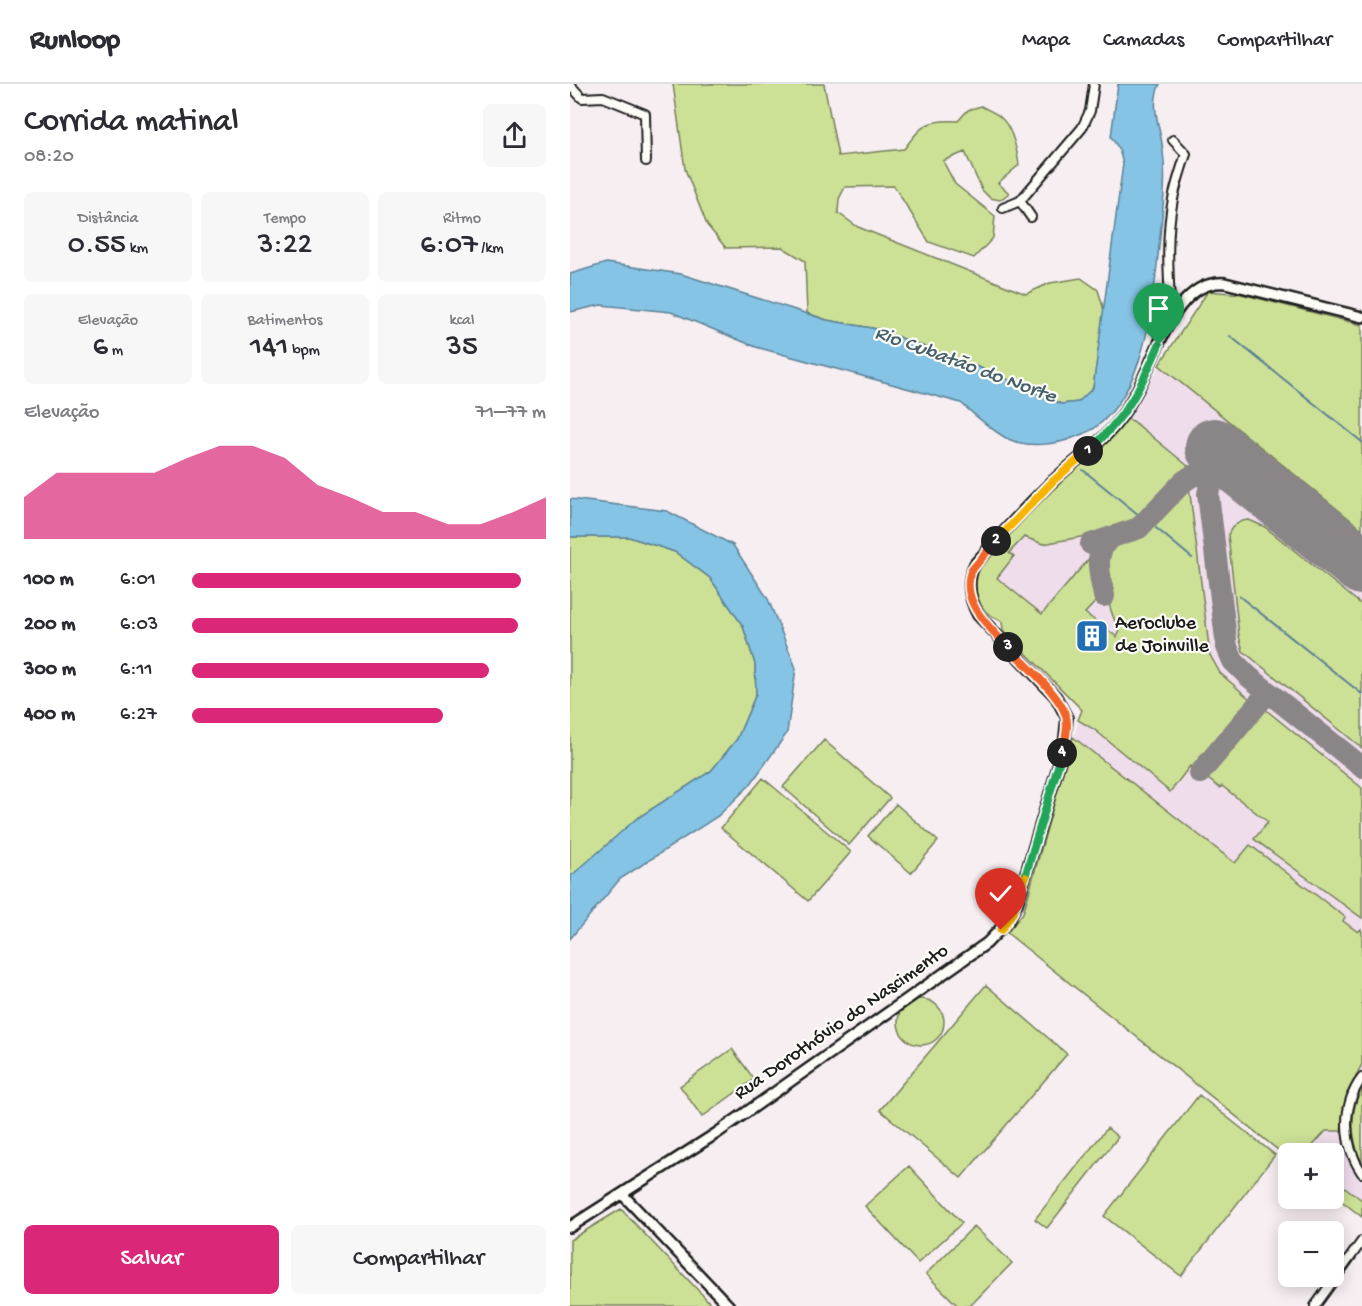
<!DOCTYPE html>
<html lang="pt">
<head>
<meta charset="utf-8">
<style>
  :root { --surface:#fff; --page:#f7f7f7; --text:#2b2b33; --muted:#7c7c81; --line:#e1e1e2; --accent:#db2777 }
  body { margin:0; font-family:"Gochi Hand",sans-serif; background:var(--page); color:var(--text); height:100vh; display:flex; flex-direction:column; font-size:22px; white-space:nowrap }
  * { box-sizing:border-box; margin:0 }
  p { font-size:20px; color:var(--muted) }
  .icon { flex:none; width:33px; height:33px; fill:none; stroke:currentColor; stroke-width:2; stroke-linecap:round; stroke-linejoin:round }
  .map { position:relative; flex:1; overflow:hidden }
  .sheet { display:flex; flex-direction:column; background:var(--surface); width:570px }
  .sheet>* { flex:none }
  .buttons { position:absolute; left:708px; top:1059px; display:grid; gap:12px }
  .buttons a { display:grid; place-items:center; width:66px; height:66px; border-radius:9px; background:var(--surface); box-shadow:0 3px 15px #0003; font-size:30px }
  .pin { position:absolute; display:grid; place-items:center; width:51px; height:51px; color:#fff; margin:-62px -26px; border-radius:50% 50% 50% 0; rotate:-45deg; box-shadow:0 0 6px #0007 }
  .pin .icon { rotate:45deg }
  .km { position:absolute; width:30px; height:30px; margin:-15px; border-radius:50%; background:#222; color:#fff; font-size:16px; line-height:30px; text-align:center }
  .round { display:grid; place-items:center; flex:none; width:63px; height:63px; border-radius:9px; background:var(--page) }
  .summary { display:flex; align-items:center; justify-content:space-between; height:102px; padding:0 24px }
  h1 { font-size:33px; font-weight:600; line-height:45px }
  .figures { display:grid; grid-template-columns:repeat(3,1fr); gap:9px; height:102px; padding:6px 24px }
  .figures div { display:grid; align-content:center; border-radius:9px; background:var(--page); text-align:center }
  .figures b { font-size:30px; font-weight:600 }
  .figures small { font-size:16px; font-weight:400 }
  .figures p { font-size:16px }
  .chart { height:168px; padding:12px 24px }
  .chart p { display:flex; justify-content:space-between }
  .chart svg { width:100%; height:108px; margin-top:6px; fill:var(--accent); opacity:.7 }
  .button { display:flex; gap:12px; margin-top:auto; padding:12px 24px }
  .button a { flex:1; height:69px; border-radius:9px; background:var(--accent); color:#fff; font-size:24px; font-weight:600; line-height:69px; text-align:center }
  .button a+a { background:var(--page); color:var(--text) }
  ul { padding:0 24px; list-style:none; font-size:20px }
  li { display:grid; grid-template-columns:96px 72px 1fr; align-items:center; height:45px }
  li i { height:15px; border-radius:8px; background:var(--accent) }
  header { display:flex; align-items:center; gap:36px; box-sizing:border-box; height:84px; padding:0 30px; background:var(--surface); border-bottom:2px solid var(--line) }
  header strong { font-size:28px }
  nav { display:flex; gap:33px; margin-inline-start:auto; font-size:21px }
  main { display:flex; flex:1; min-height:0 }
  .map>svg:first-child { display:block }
  .built { fill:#efddec }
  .green { fill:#cde196; stroke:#747e59; stroke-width:1.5 }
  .water { fill:#85c4e5; stroke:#5b8195; stroke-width:1.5 }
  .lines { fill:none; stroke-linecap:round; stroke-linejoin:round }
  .stream { stroke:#5b8195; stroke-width:2 }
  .taxiway { stroke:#8a8587; stroke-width:22 }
  .runway { stroke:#8a8587; stroke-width:58 }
  .minor-casing { stroke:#1c1c1c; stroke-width:12 }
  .tertiary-casing { stroke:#1c1c1c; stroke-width:14 }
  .minor { stroke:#fdfcf7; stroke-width:8 }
  .tertiary { stroke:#fdfcf7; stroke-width:9 }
  .split-1-casing { stroke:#fff; stroke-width:12 }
  .split-2-casing { stroke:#fff; stroke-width:12 }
  .split-3-casing { stroke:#fff; stroke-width:12 }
  .split-4-casing { stroke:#fff; stroke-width:12 }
  .split-5-casing { stroke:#fff; stroke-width:12 }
  .split-6-casing { stroke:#fff; stroke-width:12 }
  .split-1 { stroke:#22a559; stroke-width:8 }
  .split-2 { stroke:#f5b400; stroke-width:8 }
  .split-3 { stroke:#f0652b; stroke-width:8 }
  .split-4 { stroke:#f0652b; stroke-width:8 }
  .split-5 { stroke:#22a559; stroke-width:8 }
  .split-6 { stroke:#f5b400; stroke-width:8 }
  .labels { text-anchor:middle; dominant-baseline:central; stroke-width:4.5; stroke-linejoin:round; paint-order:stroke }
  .poi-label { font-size:20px; fill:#1c1c1c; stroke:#fdfcf7; text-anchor:start }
  .street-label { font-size:20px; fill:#1c1c1c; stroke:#fdfcf7 }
  .water-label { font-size:21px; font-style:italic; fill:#465f6c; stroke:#fdfcf7 }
</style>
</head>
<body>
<header>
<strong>Runloop</strong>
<nav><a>Mapa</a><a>Camadas</a><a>Compartilhar</a></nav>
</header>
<main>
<section class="sheet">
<div class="summary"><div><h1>Corrida matinal</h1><p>08:20</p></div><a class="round"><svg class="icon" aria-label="share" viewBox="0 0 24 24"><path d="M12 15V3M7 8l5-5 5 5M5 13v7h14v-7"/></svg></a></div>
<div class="figures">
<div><p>Distância</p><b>0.55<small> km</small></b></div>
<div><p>Tempo</p><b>3:22</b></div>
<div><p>Ritmo</p><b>6:07<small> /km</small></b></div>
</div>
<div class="figures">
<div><p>Elevação</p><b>6<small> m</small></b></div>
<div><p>Batimentos</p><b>141<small> bpm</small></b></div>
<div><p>kcal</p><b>35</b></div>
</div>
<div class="chart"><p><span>Elevação</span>71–77 m</p>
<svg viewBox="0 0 160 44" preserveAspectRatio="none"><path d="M0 44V27L10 17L20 17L30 17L40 17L50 11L60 6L70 6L80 11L90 22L100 27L110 33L120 33L130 38L140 38L150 33L160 27V44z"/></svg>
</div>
<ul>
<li><b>100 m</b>6:01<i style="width:93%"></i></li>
<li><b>200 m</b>6:03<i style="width:92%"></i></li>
<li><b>300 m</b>6:11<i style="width:84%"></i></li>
<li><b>400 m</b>6:27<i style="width:71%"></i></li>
</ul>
<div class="button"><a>Salvar</a><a>Compartilhar</a></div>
</section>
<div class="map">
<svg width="792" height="1222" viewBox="0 0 792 1222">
  <rect width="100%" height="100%" fill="#f7eef2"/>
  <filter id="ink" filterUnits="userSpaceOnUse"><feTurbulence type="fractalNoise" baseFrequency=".0167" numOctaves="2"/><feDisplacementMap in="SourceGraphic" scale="12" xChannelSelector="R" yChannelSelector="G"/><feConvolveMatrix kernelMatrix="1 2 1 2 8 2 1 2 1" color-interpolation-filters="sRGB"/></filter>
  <g filter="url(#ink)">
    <path class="built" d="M638,207L671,210L792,241V1133L764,1111V1070H718V1074L437,849L453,829L512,626L433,546L432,538L427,533H422L415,526L405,507L407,489L477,410L543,351L556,335Z"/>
    <path class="green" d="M103,0H254L268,72L334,65C352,41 357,35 388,37L398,26L411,22C416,25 424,28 429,32C442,42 447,66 449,81L428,99L439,109L430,116L420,114L412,106L395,68L373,77L385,100L425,132L423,154L404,174L359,158L324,102L275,103L269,115L268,129L288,143L456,210L480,199L511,194L528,206L534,226L523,304L509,318L491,320L421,288L307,245L257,236L237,229L235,177L212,163L156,164L137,141L115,85Z
      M638,207L671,210L792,241V445L589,281Z
      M556,335L563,337L618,382L571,435L559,444L473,460L454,453L439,469L444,472L427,494L472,530L522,471L531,512L515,529L547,553L550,547C540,532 524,476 539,462C548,455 566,455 577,446C592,433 603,411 619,402L640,571L650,589L682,617L627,686L620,682L600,708L525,646L508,636L512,626L433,546L432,538C428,534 425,534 421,532C410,525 404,507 405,495C407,484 420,474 427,466C443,447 458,428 475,411C501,385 532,364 556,335Z
      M679,436L695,443L792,521V664L673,567L669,552L658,451C662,441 668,437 679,436Z
      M0,453H59L105,468L140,494L173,542L185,580L186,610L167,655L141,687L66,735L0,794Z
      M695,625L792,704V834L684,755L698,738L652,702L650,704L634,692L689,626Z
      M503,653L665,779L680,761L775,833L773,837L788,848L791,845L792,848V980L777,1009L771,1047H756L736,1069L718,1070V1074L437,849L453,829Z
      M254,656L320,714L279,761L213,703Z
      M193,694L281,768L238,817L151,744Z
      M326,720L368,757L341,789L298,752Z
      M416,901L497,970L391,1094L310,1026Z
      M328 938a23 23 0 1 1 46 0a23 23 0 1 1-46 0Z
      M162,965L184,995L132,1033L110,1002Z
      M792,1004V1080C782,1056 778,1029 792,1004Z
      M629,1011L705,1071L611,1192L534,1132Z
      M537,1044L548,1053L477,1144L465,1135Z
      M339,1082L392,1139L348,1179L295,1122Z
      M764,1095L792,1116V1133L764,1111Z
      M51,1125L143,1222H0V1156Z
      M404,1142L442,1179L400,1222H388L356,1190Z"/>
    <path class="water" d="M548,0H590C579,22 591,44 593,67C597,98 592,131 589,162C583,220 576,305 526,343C520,348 512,350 505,353C487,361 457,364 438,355C421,346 406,332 391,319L186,263L101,228L31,221L0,228V190L36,179L111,190L257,236L307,245L421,288L491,320L508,318L523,304L553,80L549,65L541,53Z
      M0,415L97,427L163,461L198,515L226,584L217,649L180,701L148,732L50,795L0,855L1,792L66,735L141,687L167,655L186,610L185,580L173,542L140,494L105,468L59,453H0Z"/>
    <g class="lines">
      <path class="stream" d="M660,252L792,358
        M513,386L569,431
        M586,444L622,474
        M669,512L792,610"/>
      <path class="taxiway" d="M675,388L665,383H656L647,387L642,392L638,410L657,563L663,577L678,592L792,683
        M521,460L569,444L613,398L622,392L654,384
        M534,512C531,493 522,470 539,456
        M630,689L698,608"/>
      <path class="runway" d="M644,363L792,482"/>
      <g class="minor-casing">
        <path id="minor" d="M0,1L12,14L33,13L75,30L76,77
          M450,117L461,133
          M433,124L450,117L512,44L520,27L524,0
          M601,237C599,196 595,156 603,115C606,100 611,85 616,70L603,56
          M792,994C771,1022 773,1061 792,1089
          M745,1222L792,1157"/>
      </g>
      <g class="tertiary-casing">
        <path id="tertiary" d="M53,1111L159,1222
          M0,1143L147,1049L417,859L438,837L447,819L494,663L497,634L486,613L408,531C399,514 396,497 405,480C430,452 455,423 483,397C501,380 521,366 538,349C548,339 557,325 564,312C586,277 603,195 655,199L792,233"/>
      </g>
      <use href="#minor" class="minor"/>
      <use href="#tertiary" class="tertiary"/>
    </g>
  </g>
  <g class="lines" filter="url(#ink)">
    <g class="split-1-casing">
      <path id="split-1" d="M518,367C555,335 570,305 589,261"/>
    </g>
    <g class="split-2-casing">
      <path id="split-2" d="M426,457L483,397L518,367"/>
    </g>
    <g class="split-3-casing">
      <path id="split-3" d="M426,457L401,487C390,518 419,543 438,563"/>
    </g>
    <g class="split-4-casing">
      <path id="split-4" d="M438,563C454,579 490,611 496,632C499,643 495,658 492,669"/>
    </g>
    <g class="split-5-casing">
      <path id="split-5" d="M455,793L492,669"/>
    </g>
    <g class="split-6-casing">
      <path id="split-6" d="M431,846L443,828L455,793"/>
    </g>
    <use href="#split-1" class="split-1"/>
    <use href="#split-2" class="split-2"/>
    <use href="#split-3" class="split-3"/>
    <use href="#split-4" class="split-4"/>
    <use href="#split-5" class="split-5"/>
    <use href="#split-6" class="split-6"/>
  </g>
  <defs>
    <g id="building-square" transform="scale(1.725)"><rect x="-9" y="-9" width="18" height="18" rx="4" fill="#1f6fb2" stroke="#fdfcf7"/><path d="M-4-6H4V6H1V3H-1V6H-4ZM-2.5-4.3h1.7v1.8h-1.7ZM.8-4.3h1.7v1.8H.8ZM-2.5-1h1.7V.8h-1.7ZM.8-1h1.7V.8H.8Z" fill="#fff"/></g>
  </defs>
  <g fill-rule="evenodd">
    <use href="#building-square" x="522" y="552"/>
  </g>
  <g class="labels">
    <g class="poi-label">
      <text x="545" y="540">Aeroclube<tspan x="545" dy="23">de Joinville</tspan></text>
    </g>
    <g class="street-label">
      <text transform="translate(272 939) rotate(-35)">Rua Dorothóvio do Nascimento</text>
    </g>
    <g class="water-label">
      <text transform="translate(395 282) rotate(20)">Rio Cubatão do Norte</text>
    </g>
  </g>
</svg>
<div class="buttons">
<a>+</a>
<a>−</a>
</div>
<div class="pin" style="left:589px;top:261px;background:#1e9e55"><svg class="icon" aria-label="arrive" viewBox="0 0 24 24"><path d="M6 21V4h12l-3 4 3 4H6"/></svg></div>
<div class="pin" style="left:431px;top:846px;background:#d93025"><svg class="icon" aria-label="check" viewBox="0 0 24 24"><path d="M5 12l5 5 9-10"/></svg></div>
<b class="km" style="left:518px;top:367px">1</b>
<b class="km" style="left:426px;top:457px">2</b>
<b class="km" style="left:438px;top:563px">3</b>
<b class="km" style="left:492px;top:669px">4</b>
</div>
</main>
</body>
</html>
